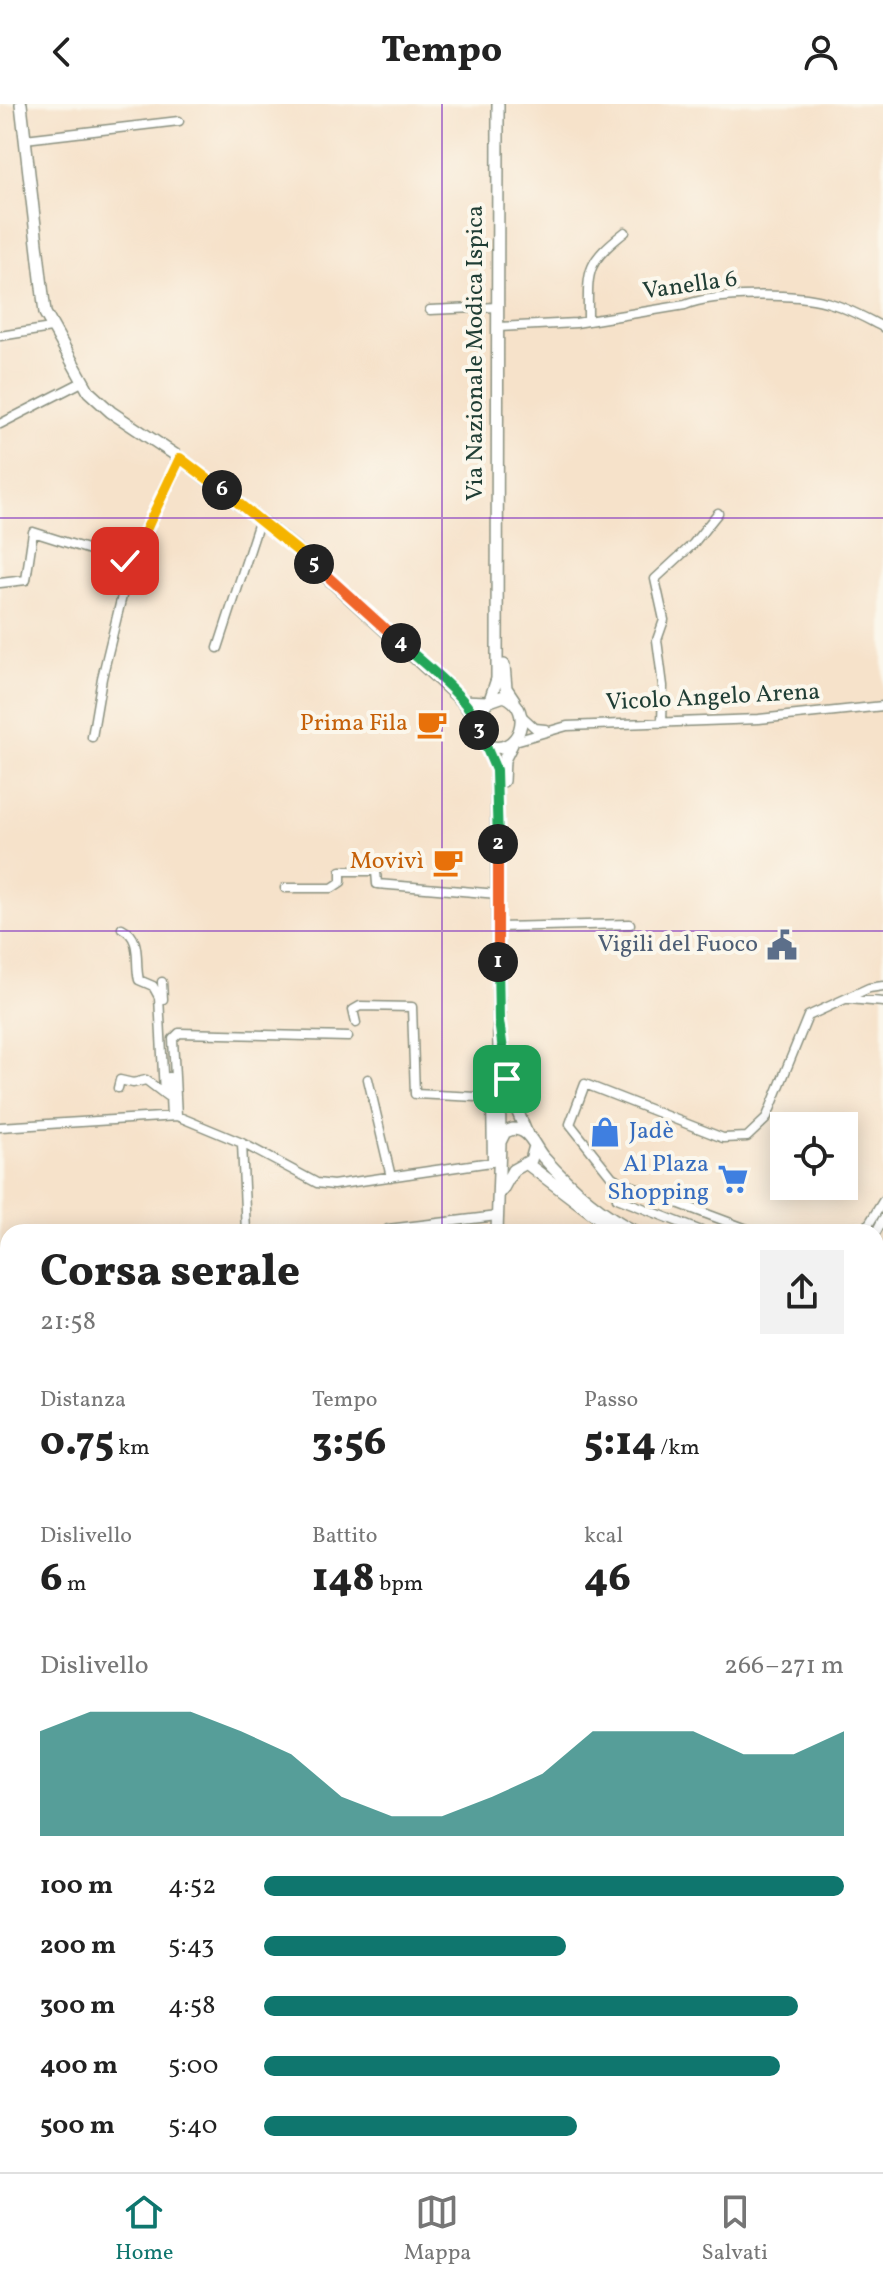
<!DOCTYPE html>
<html lang="it">
<head>
<meta charset="utf-8">
<style>
  :root { --surface:#fff; --page:#f2f2f2; --text:#222; --muted:#767676; --line:#e0e0e0; --accent:#0f766e }
  body { margin:0; font-family:Vollkorn,serif; background:var(--page); color:var(--text); height:100vh; display:flex; flex-direction:column; font-size:30px; white-space:nowrap }
  * { box-sizing:border-box; margin:0 }
  p { font-size:26px; color:var(--muted) }
  .icon { flex:none; width:44px; height:44px; fill:none; stroke:currentColor; stroke-width:2; stroke-linecap:round; stroke-linejoin:round }
  .map { position:relative; flex:1; overflow:hidden }
  .drawer { position:absolute; left:0px; top:1120px; width:884px; height:948px; display:flex; flex-direction:column; background:var(--surface); border-radius:24px 24px 0 0; box-shadow:0 4px 20px #0003 }
  .drawer>* { flex:none }
  .buttons { position:absolute; left:770px; top:1008px; display:grid; gap:16px }
  .buttons a { display:grid; place-items:center; width:88px; height:88px; border-radius:0px; background:var(--surface); box-shadow:0 4px 20px #0003; font-size:40px }
  .pin { position:absolute; display:grid; place-items:center; width:68px; height:68px; color:#fff; margin:-34px; border-radius:16px; box-shadow:0 4px 12px #0006 }
  .km { position:absolute; width:40px; height:40px; margin:-20px; border-radius:50%; background:#222; color:#fff; font-size:22px; line-height:40px; text-align:center }
  .round { display:grid; place-items:center; flex:none; width:84px; height:84px; border-radius:0px; background:var(--page) }
  .summary { display:flex; align-items:center; justify-content:space-between; height:136px; padding:0 40px }
  h1 { font-size:44px; font-weight:800; line-height:60px }
  .metrics { display:grid; grid-template-columns:repeat(3,1fr); gap:12px; height:136px; padding:8px 40px }
  .metrics div { display:grid; align-content:center }
  .metrics b { font-size:40px; font-weight:800 }
  .metrics small { font-size:22px; font-weight:400 }
  .metrics p { font-size:22px }
  .chart { height:224px; padding:16px 40px }
  .chart p { display:flex; justify-content:space-between }
  .chart svg { width:100%; height:144px; margin-top:8px; fill:var(--accent); opacity:.7 }
  ul { padding:0 40px; list-style:none; font-size:26px }
  li { display:grid; grid-template-columns:128px 96px 1fr; align-items:center; height:60px }
  li i { height:20px; border-radius:10px; background:var(--accent) }
  header { display:flex; justify-content:space-between; align-items:center; height:104px; padding:0 40px; background:var(--surface); font-size:36px; font-weight:800 }
  .menu { display:flex; justify-content:space-around; align-items:center; height:112px; border-top:2px solid var(--line); background:var(--surface); font-size:22px; color:var(--muted) }
  .menu a { display:grid; justify-items:center; gap:4px }
  .menu .active { color:var(--accent) }
  .map>svg:first-child { display:block }
  .lines { fill:none; stroke-linecap:round; stroke-linejoin:round }
  .street-casing { stroke:#8a907f; stroke-width:11 }
  .secondary-casing { stroke:#8a907f; stroke-width:14 }
  .street { stroke:#fff; stroke-width:8 }
  .secondary { stroke:#fff; stroke-width:11 }
  .split-1-casing { stroke:#fff; stroke-width:16 }
  .split-2-casing { stroke:#fff; stroke-width:16 }
  .split-3-casing { stroke:#fff; stroke-width:16 }
  .split-4-casing { stroke:#fff; stroke-width:16 }
  .split-5-casing { stroke:#fff; stroke-width:16 }
  .split-6-casing { stroke:#fff; stroke-width:16 }
  .split-7-casing { stroke:#fff; stroke-width:16 }
  .split-8-casing { stroke:#fff; stroke-width:16 }
  .split-1 { stroke:#22a559; stroke-width:10 }
  .split-2 { stroke:#f0652b; stroke-width:10 }
  .split-3 { stroke:#22a559; stroke-width:10 }
  .split-4 { stroke:#22a559; stroke-width:10 }
  .split-5 { stroke:#f0652b; stroke-width:10 }
  .split-6 { stroke:#f5b400; stroke-width:10 }
  .split-7 { stroke:#f5b400; stroke-width:10 }
  .split-8 { stroke:#f5b400; stroke-width:10 }
  .grid { fill:none; stroke:#7b2cbf; stroke-width:2; stroke-opacity:0.55 }
  .labels { text-anchor:middle; dominant-baseline:central; stroke-width:8; stroke-linejoin:round; paint-order:stroke }
  .street-label { font-size:24px; fill:#1f3d34; stroke:#fbf7ec }
  .food-label { font-size:24px; fill:#c56008; stroke:#fbf7ec; text-anchor:end }
  .service-label { font-size:24px; fill:#4e5e75; stroke:#fbf7ec; text-anchor:end }
  .shop-label { font-size:24px; fill:#366cbe; stroke:#fbf7ec; text-anchor:start }
</style>
</head>
<body>
<header><svg class="icon" aria-label="back" viewBox="0 0 24 24"><path d="M15 5l-7 7 7 7"/></svg>Tempo<svg class="icon" aria-label="person" viewBox="0 0 24 24"><circle cx="12" cy="8" r="4"/><path d="M4 21q1-7 8-7t8 7"/></svg></header>
<div class="map">
<svg width="883" height="2068" viewBox="0 0 883 2068">
  <rect width="100%" height="100%" fill="#fbf7ec"/>
  <filter id="ink" filterUnits="userSpaceOnUse"><feTurbulence type="fractalNoise" baseFrequency=".0125" numOctaves="2"/><feDisplacementMap in="SourceGraphic" scale="16" xChannelSelector="R" yChannelSelector="G"/><feConvolveMatrix kernelMatrix="1 2 1 2 8 2 1 2 1" color-interpolation-filters="sRGB"/></filter>
  <filter id="wash" filterUnits="userSpaceOnUse"><feTurbulence type="fractalNoise" baseFrequency=".006" numOctaves="4" result="noise"/><feDisplacementMap in="SourceGraphic" scale="32" xChannelSelector="R" yChannelSelector="G"/><feGaussianBlur stdDeviation="1.8" result="paint"/><feColorMatrix in="noise" values="0 0 0 0 0 0 0 0 0 0 0 0 0 0 0 0 0 1.4 0 .05"/><feComposite in="paint" operator="in"/></filter>
  <g filter="url(#wash)">
    <rect width="100%" height="100%" fill="#f6e2ca"/>
  </g>
  <g filter="url(#ink)">
    <g class="lines">
      <g class="street-casing">
        <path id="street" d="M25,35L179,17
          M430,206L498,203
          M588,217C588,167 584,160 625,128
          M498,223L576,219L685,201C715,189 794,189 826,198C846,203 865,214 883,223
          M0,232L51,224
          M0,320L82,278
          M0,479L26,476L33,428L125,457L131,455L180,354
          M218,544L260,415
          M522,612L535,624L545,625
          M662,619L663,582L657,536L664,516L655,475L693,440L718,409
          M92,633L102,574L131,455
          M515,637L567,622L759,615L883,602
          M285,784H332L341,778V767H376L377,780L498,790
          M498,823L630,820
          M122,824C143,835 134,857 139,876L153,882L159,893L164,989
          M162,878L163,895
          M849,895L883,898
          M356,919L353,906L360,902L412,903L415,990L498,994
          M169,973L171,1012
          M368,975L391,1073
          M118,984L120,976L133,979L146,976L167,992
          M491,994L492,1058
          M177,1012L173,935L179,929L348,933
          M0,1023L177,1012L242,1039L317,1079L333,1081L498,1057
          M242,1039L246,1128
          M621,1078L617,1094L704,1128
          M388,1125L497,1112
          M755,1128L621,1078L612,1073L570,1020L585,980L723,1034L747,1033L766,1015L808,912L869,884L883,882
          M864,1128L883,1097
          M876,1128L883,1115
          M876,1178L883,1163
          M0,1267L8,1270
          M876,1343L883,1344
          M0,1455H8
          M0,1481L8,1486
          M876,1517L883,1519
          M0,1598L8,1587
          M876,1661L883,1663
          M0,1737L8,1711
          M397,2060L421,2068
          M719,2060L730,2068
          M63,2068V2067
          M128,2068L143,2060
          M658,2068L666,2060"/>
      </g>
      <g class="secondary-casing">
        <path id="secondary" d="M21,0L45,209L89,288L111,308L180,354L294,443L462,597L478,620
          M504,561L506,584L514,596
          M490,596L497,575L498,0
          M462,597L487,598L504,592C536,604 519,655 486,641C475,626 477,613 487,598
          M486,641L496,666L500,1038
          M503,677L504,656L512,640
          M504,957L513,996L526,1028
          M526,1059L617,1128
          M502,1086L513,1066L531,1056L535,1042
          M497,1128L500,1038L505,1028L513,1025C530,1025 533,1041 543,1053C570,1083 600,1110 636,1128
          M876,1215L883,1218
          M876,1224L883,1227
          M0,1664L8,1670
          M638,2060L642,2068"/>
      </g>
      <use href="#street" class="street"/>
      <use href="#secondary" class="secondary"/>
    </g>
  </g>
  <g class="lines" filter="url(#ink)">
    <g class="split-1-casing">
      <path id="split-1" d="M498,858L499,917L507,975"/>
    </g>
    <g class="split-2-casing">
      <path id="split-2" d="M498,740V858"/>
    </g>
    <g class="split-3-casing">
      <path id="split-3" d="M479,626L496,666L498,740"/>
    </g>
    <g class="split-4-casing">
      <path id="split-4" d="M401,539C421,558 476,599 479,626"/>
    </g>
    <g class="split-5-casing">
      <path id="split-5" d="M314,460L401,539"/>
    </g>
    <g class="split-6-casing">
      <path id="split-6" d="M222,386L314,460"/>
    </g>
    <g class="split-7-casing">
      <path id="split-7" d="M152,413L180,354L222,386"/>
    </g>
    <g class="split-8-casing">
      <path id="split-8" d="M125,457L134,452L152,413"/>
    </g>
    <use href="#split-1" class="split-1"/>
    <use href="#split-2" class="split-2"/>
    <use href="#split-3" class="split-3"/>
    <use href="#split-4" class="split-4"/>
    <use href="#split-5" class="split-5"/>
    <use href="#split-6" class="split-6"/>
    <use href="#split-7" class="split-7"/>
    <use href="#split-8" class="split-8"/>
  </g>
  <path class="grid" d="M442,0V1128M0,414H883M0,827H883M0,1241H8M876,1241H883M0,1654H8M876,1654H883M442,2060V2068"/>
  <defs>
    <g id="cafe-bare" transform="scale(2.4)"><path d="M-5.5-4.5H6V0H3Q3 3.5 0 3.5H-2.5Q-5.5 3.5-5.5 0ZM3-3.2v2h1.7v-2ZM-6 4.5H4V6H-6Z" fill="#e8710a" stroke="#fbf7ec" stroke-width="2.5" paint-order="stroke"/></g>
    <g id="civic-bare" transform="scale(2.4)"><path d="M-.6-6.5H3V-4.5H.6V-3L4-1V1h2V6H-6V1h2V-1L-.6-3ZM-1.2 2.5V6h2.4V2.5Z" fill="#5c6f8a" stroke="#fbf7ec" stroke-width="2.5" paint-order="stroke"/></g>
    <g id="shop-bare" transform="scale(2.4)"><path d="M-5-2.5h2.3a2.7 3.5 0 0 1 5.4 0H5L5.5 6h-11ZM-1.5-2.5h3a1.5 2.3 0 0 0-3 0Z" fill="#3f7fe0" stroke="#fbf7ec" stroke-width="2.5" paint-order="stroke"/></g>
    <g id="supermarket-bare" transform="scale(2.4)"><path d="M-6-5.5h2.5l.6 2H6L4.5 2H-2.5L-4.4-4H-6ZM-1.5 3.2a1.3 1.3 0 1 0 .1 0ZM3 3.2a1.3 1.3 0 1 0 .1 0Z" fill="#3f7fe0" stroke="#fbf7ec" stroke-width="2.5" paint-order="stroke"/></g>
  </defs>
  <g fill-rule="evenodd">
    <use href="#cafe-bare" x="432" y="620"/>
    <use href="#cafe-bare" x="448" y="758"/>
    <use href="#civic-bare" x="782" y="841"/>
    <use href="#shop-bare" x="605" y="1028"/>
    <use href="#supermarket-bare" x="733" y="1075"/>
  </g>
  <g class="labels">
    <g class="street-label">
      <text transform="translate(690 182) rotate(-8)">Vanella 6</text>
      <text transform="translate(476 249) rotate(-90)">Via Nazionale Modica Ispica</text>
      <text transform="translate(713 594) rotate(-3)">Vicolo Angelo Arena</text>
    </g>
    <g class="food-label">
      <text x="408" y="620">Prima Fila</text>
      <text x="424" y="758">Movivì</text>
    </g>
    <g class="service-label">
      <text x="758" y="841">Vigili del Fuoco</text>
    </g>
    <g class="shop-label">
      <text x="629" y="1028">Jadè</text>
      <text x="709" y="1061" text-anchor="end">Al Plaza<tspan x="709" dy="28">Shopping</tspan></text>
    </g>
  </g>
</svg>
<div class="buttons">
<a><svg class="icon" aria-label="locate" viewBox="0 0 24 24"><circle cx="12" cy="12" r="6"/><path d="M12 2v4M12 18v4M2 12h4M18 12h4"/></svg></a>
</div>
<div class="pin" style="left:507px;top:975px;background:#1e9e55"><svg class="icon" aria-label="arrive" viewBox="0 0 24 24"><path d="M6 21V4h12l-3 4 3 4H6"/></svg></div>
<div class="pin" style="left:125px;top:457px;background:#d93025"><svg class="icon" aria-label="check" viewBox="0 0 24 24"><path d="M5 12l5 5 9-10"/></svg></div>
<b class="km" style="left:498px;top:858px">1</b>
<b class="km" style="left:498px;top:740px">2</b>
<b class="km" style="left:479px;top:626px">3</b>
<b class="km" style="left:401px;top:539px">4</b>
<b class="km" style="left:314px;top:460px">5</b>
<b class="km" style="left:222px;top:386px">6</b>
<section class="drawer">
<div class="summary"><div><h1>Corsa serale</h1><p>21:58</p></div><a class="round"><svg class="icon" aria-label="share" viewBox="0 0 24 24"><path d="M12 15V3M7 8l5-5 5 5M5 13v7h14v-7"/></svg></a></div>
<div class="metrics">
<div><p>Distanza</p><b>0.75<small> km</small></b></div>
<div><p>Tempo</p><b>3:56</b></div>
<div><p>Passo</p><b>5:14<small> /km</small></b></div>
</div>
<div class="metrics">
<div><p>Dislivello</p><b>6<small> m</small></b></div>
<div><p>Battito</p><b>148<small> bpm</small></b></div>
<div><p>kcal</p><b>46</b></div>
</div>
<div class="chart"><p><span>Dislivello</span>266–271 m</p>
<svg viewBox="0 0 160 44" preserveAspectRatio="none"><path d="M0 44V12L10 6L20 6L30 6L40 12L50 19L60 32L70 38L80 38L90 32L100 25L110 12L120 12L130 12L140 19L150 19L160 12V44z"/></svg>
</div>
<ul>
<li><b>100 m</b>4:52<i style="width:100%"></i></li>
<li><b>200 m</b>5:43<i style="width:52%"></i></li>
<li><b>300 m</b>4:58<i style="width:92%"></i></li>
<li><b>400 m</b>5:00<i style="width:89%"></i></li>
<li><b>500 m</b>5:40<i style="width:54%"></i></li>
</ul>
</section>
</div>
<nav class="menu">
<a class="active"><svg class="icon" aria-label="home" viewBox="0 0 24 24"><path d="M3 11l9-7 9 7M6 9v11h12V9"/></svg>Home</a>
<a><svg class="icon" aria-label="map" viewBox="0 0 24 24"><path d="M3 6l6-2 6 2 6-2v14l-6 2-6-2-6 2zM9 4v14M15 6v14"/></svg>Mappa</a>
<a><svg class="icon" aria-label="saved" viewBox="0 0 24 24"><path d="M7 4h10v16l-5-4-5 4z"/></svg>Salvati</a>
</nav>
</body>
</html>
